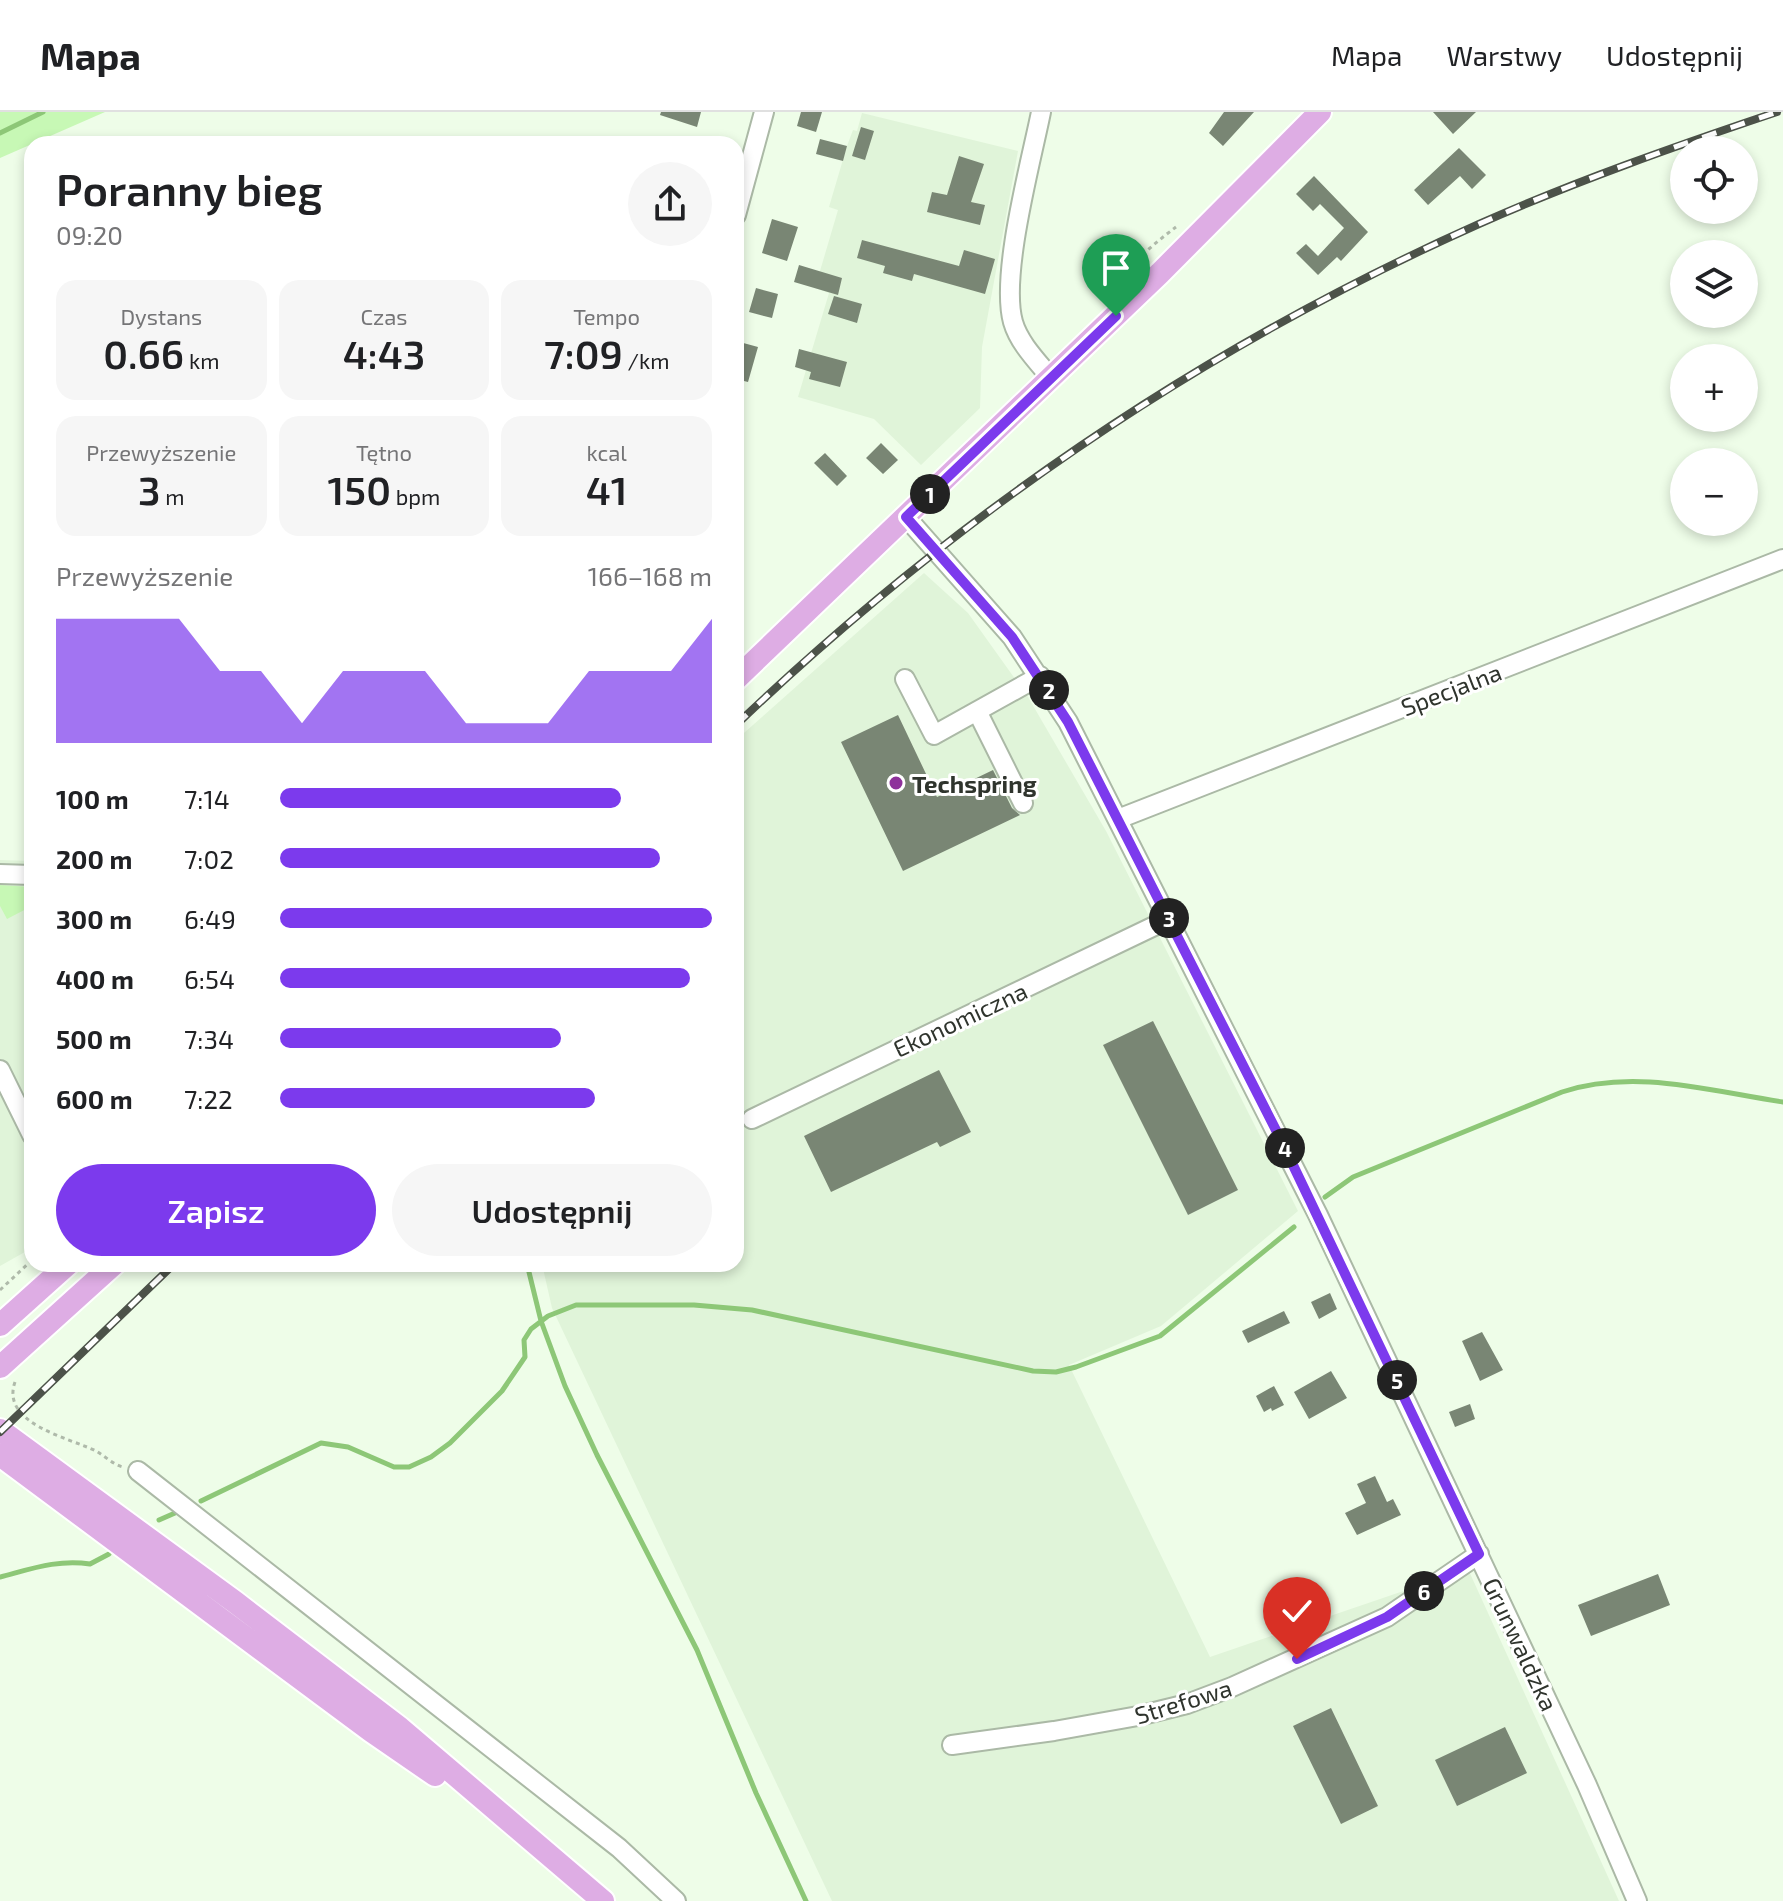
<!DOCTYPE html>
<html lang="pl">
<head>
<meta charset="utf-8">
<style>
  :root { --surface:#fff; --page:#f6f6f6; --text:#202124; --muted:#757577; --line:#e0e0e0; --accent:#7c3aed }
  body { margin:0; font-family:"Exo 2",sans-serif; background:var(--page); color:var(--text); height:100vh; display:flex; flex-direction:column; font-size:30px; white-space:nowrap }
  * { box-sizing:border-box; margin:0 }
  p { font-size:26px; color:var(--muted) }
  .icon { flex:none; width:44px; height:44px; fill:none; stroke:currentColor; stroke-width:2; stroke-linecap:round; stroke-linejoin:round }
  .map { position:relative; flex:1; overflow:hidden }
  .drawer { position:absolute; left:24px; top:24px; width:720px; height:1136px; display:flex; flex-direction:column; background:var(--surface); border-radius:24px; box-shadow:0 4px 12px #0003 }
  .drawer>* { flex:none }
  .fabs { position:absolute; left:1670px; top:24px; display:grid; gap:16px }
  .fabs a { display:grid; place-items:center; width:88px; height:88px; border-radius:50%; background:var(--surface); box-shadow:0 4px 12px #0003; font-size:40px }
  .pin { position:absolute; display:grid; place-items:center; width:68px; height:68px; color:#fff; margin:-82px -34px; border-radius:50% 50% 50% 0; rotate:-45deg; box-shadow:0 0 8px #0007 }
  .pin .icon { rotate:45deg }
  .km { position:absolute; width:40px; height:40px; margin:-20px; border-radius:50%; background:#222; color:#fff; font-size:22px; line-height:40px; text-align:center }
  .round { display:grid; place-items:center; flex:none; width:84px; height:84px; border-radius:42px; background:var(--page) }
  .headline { display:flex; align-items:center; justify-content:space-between; height:136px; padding:0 32px }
  h1 { font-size:44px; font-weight:600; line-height:60px }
  .stats { display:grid; grid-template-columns:repeat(3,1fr); gap:12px; height:136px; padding:8px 32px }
  .stats div { display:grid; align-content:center; border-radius:20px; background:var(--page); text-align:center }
  .stats b { font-size:40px; font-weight:600 }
  .stats small { font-size:22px; font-weight:400 }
  .stats p { font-size:22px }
  .chart { height:224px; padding:16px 32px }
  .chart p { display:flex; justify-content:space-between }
  .chart svg { width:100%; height:144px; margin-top:8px; fill:var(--accent); opacity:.7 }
  .action { display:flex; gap:16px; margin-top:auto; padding:16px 32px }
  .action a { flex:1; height:92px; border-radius:48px; background:var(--accent); color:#fff; font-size:32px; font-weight:600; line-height:92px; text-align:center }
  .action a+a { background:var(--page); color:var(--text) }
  ul { padding:0 32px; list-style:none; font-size:26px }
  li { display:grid; grid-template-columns:128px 96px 1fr; align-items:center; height:60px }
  li i { height:20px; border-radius:10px; background:var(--accent) }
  header { display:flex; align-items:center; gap:48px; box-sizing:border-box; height:112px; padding:0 40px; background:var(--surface); border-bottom:2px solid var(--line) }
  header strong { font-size:38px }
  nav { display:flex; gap:44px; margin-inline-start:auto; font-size:28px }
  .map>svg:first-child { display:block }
  .built { fill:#e0f4d9 }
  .green { fill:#c7f8b5 }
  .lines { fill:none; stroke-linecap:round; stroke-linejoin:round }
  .stream { stroke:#8dc777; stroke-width:5 }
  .building { fill:#798674 }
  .minor-casing { stroke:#abb9a6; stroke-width:22 }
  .major-casing { stroke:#fff; stroke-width:26 }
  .path { stroke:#afbaaa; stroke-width:3; stroke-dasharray:4 4; stroke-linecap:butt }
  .minor { stroke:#fff; stroke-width:18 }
  .major { stroke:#deade4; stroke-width:22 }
  .rail-casing { stroke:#4c5249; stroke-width:8 }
  .rail { stroke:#fff; stroke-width:5; stroke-dasharray:15; stroke-linecap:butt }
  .route-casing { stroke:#fff; stroke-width:16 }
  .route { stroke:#7c3aed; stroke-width:10 }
  .poi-dot { fill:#8e319b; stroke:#fff; stroke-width:3 }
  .labels { text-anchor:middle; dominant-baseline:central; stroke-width:6; stroke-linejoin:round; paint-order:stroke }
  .street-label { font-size:24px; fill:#2f342d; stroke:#fff }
  .poi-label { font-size:24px; font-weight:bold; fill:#2f342d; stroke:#fff; text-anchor:start }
</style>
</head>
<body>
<header>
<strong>Mapa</strong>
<nav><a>Mapa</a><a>Warstwy</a><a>Udostępnij</a></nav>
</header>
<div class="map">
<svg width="1783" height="1789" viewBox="0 0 1783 1789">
  <rect width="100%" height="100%" fill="#eefde8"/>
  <path class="built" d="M862,1L1018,39L982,235L980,296L921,353L874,307L798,285L829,181L815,176L838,98L829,95L847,34L853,18L857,19Z
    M924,461L968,501L1028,585L1106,719L1298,1099L1161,1214L1069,1253L1210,1545L1468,1457L1619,1789H832L552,1196L542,1152H736V628Z
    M0,748L32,749V1136L0,1154Z"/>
  <path class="green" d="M0,0H105L0,46Z
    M0,773L32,775V794L7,807L0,794Z"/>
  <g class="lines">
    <path class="stream" d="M0,21L43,0
      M1325,1085L1353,1065L1562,980C1634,956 1710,979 1783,990
      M527,1152L541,1209L565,1274L597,1343L697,1538L756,1681L806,1789
      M201,1389L321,1331L348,1335L394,1355H409L431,1345L450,1331L502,1279L525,1245L524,1228L531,1217L548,1204L576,1193H694L752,1198L1033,1259L1056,1260L1076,1255L1160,1224L1294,1115
      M159,1408L175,1401
      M0,1465C31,1457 58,1447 90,1452L109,1442"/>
  </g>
  <path class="building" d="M661,0H701L697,15L660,3Z
    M801,0H822L816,20L797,14Z
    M1224,0H1254L1223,34L1209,21Z
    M1433,0H1476L1453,22Z
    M861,15L874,19L865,48L852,44Z
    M820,27L847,34L843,49L816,42Z
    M1459,36L1486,63L1472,77L1460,64L1428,93L1414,78Z
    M959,44L984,52L971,90L985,93L980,113L927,100L932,80L947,83Z
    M1314,64L1368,120L1341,149L1337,145L1318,163L1296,141L1306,132L1318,144L1344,116L1320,92L1313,99L1296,82Z
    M772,107L798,115L787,149L762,141Z
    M862,128L959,154L964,138L995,147L985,182L914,162L912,169L883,161L885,154L857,146Z
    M799,153L842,166L838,183L794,170Z
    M756,176L778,182L772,206L749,200Z
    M834,184L862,192L857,211L828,202Z
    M736,229L758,235L748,270L736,267Z
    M799,237L847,250L840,275L809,267L811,260L795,255Z
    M881,331L898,348L883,362L866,346Z
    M825,341L847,364L837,374L814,351Z
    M898,603L937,685L993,658L1012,696L1020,703L903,759L841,630Z
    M1153,909L1238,1078L1188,1103L1103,933Z
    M939,958L971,1020L940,1035L937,1030L831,1080L804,1024Z
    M1330,1181L1337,1197L1319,1207L1311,1190Z
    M1284,1199L1290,1211L1248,1231L1242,1219Z
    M1482,1220L1503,1258L1480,1269L1462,1229Z
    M1331,1259L1347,1286L1309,1307L1294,1280Z
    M1274,1274L1284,1293L1272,1299L1271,1296L1264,1300L1256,1284Z
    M1470,1292L1475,1307L1455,1315L1449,1300Z
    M1375,1364L1387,1390L1393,1387L1401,1403L1357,1423L1345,1401L1366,1391L1357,1372Z
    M1658,1462L1670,1493L1591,1524L1578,1493Z
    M1331,1596L1378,1694L1341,1712L1293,1614Z
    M1505,1615L1527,1661L1457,1694L1435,1648Z"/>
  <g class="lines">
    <g class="minor-casing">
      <path id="minor" d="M1041,0C1031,50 1000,163 1013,210C1019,231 1037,249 1051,266
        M736,103L764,0
        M906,405L1012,525L1068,610L1318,1103L1587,1673L1637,1789
        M905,567L934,623L1040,564
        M977,599L1023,691
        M1118,707L1783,447
        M0,762L32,763
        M0,958L32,1023
        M752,1007L1169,807
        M138,1359L619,1736L676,1789
        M952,1633L1054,1619L1138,1604L1187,1592L1232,1575L1387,1505L1479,1442"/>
    </g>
    <g class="major-casing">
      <path id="major" d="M736,567L1160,161L1320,0
        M0,1213L68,1152
        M0,1255L114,1152
        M0,1318L235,1490L400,1616L603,1789
        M0,1343L371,1619L435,1663"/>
    </g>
    <path class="path" d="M1111,179C1128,154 1152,133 1176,115
      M0,1178L32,1148
      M15,1270C0,1312 70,1326 96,1339C105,1344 112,1352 123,1355"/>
    <use href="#minor" class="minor"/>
    <use href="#major" class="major"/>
    <g class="rail-casing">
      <path id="rail" d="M736,613C954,405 1203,235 1479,112C1576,69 1676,34 1777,0
        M0,1320L174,1152"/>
    </g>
    <use href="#rail" class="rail"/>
  </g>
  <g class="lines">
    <g class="route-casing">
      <path id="route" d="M1116,204L906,405L1012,525L1068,610L1281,1028L1479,1442L1387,1505L1297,1547"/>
    </g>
    <use href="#route" class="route"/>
  </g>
  <circle class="poi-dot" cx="896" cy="671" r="8"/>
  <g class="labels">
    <g class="street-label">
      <text transform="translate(1451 577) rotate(-21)">Specjalna</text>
      <text transform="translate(960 907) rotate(-25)">Ekonomiczna</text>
      <text transform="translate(1521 1532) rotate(65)">Grunwaldzka</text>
      <text transform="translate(1183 1589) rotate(-17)">Strefowa</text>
    </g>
    <g class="poi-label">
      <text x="912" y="671">Techspring</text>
    </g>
  </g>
</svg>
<div class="fabs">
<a><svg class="icon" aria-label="locate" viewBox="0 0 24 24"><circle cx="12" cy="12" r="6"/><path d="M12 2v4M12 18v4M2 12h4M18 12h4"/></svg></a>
<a><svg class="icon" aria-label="layers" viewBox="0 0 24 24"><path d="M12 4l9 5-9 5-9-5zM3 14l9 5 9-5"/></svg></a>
<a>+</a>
<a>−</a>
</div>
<div class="pin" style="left:1116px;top:204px;background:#1e9e55"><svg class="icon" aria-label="arrive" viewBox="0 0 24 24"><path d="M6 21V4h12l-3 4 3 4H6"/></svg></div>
<div class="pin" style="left:1297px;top:1547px;background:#d93025"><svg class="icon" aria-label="check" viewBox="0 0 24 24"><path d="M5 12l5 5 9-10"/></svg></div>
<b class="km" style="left:930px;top:382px">1</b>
<b class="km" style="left:1049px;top:578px">2</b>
<b class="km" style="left:1169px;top:806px">3</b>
<b class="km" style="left:1285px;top:1036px">4</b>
<b class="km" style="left:1397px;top:1268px">5</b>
<b class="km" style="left:1424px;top:1479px">6</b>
<section class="drawer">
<div class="headline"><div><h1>Poranny bieg</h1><p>09:20</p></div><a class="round"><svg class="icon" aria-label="share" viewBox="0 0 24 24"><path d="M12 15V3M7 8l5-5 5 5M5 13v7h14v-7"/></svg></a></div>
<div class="stats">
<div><p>Dystans</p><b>0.66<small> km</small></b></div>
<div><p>Czas</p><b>4:43</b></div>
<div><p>Tempo</p><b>7:09<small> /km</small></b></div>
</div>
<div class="stats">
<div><p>Przewyższenie</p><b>3<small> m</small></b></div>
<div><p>Tętno</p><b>150<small> bpm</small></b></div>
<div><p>kcal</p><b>41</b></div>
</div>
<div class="chart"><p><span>Przewyższenie</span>166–168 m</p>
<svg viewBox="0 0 160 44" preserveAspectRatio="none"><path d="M0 44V6L10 6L20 6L30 6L40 22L50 22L60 38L70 22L80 22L90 22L100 38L110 38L120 38L130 22L140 22L150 22L160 6V44z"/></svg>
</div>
<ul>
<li><b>100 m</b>7:14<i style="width:79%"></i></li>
<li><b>200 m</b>7:02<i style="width:88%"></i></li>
<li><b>300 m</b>6:49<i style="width:100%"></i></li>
<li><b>400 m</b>6:54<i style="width:95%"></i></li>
<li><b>500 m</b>7:34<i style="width:65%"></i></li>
<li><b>600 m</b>7:22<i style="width:73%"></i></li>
</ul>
<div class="action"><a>Zapisz</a><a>Udostępnij</a></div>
</section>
</div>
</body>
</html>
